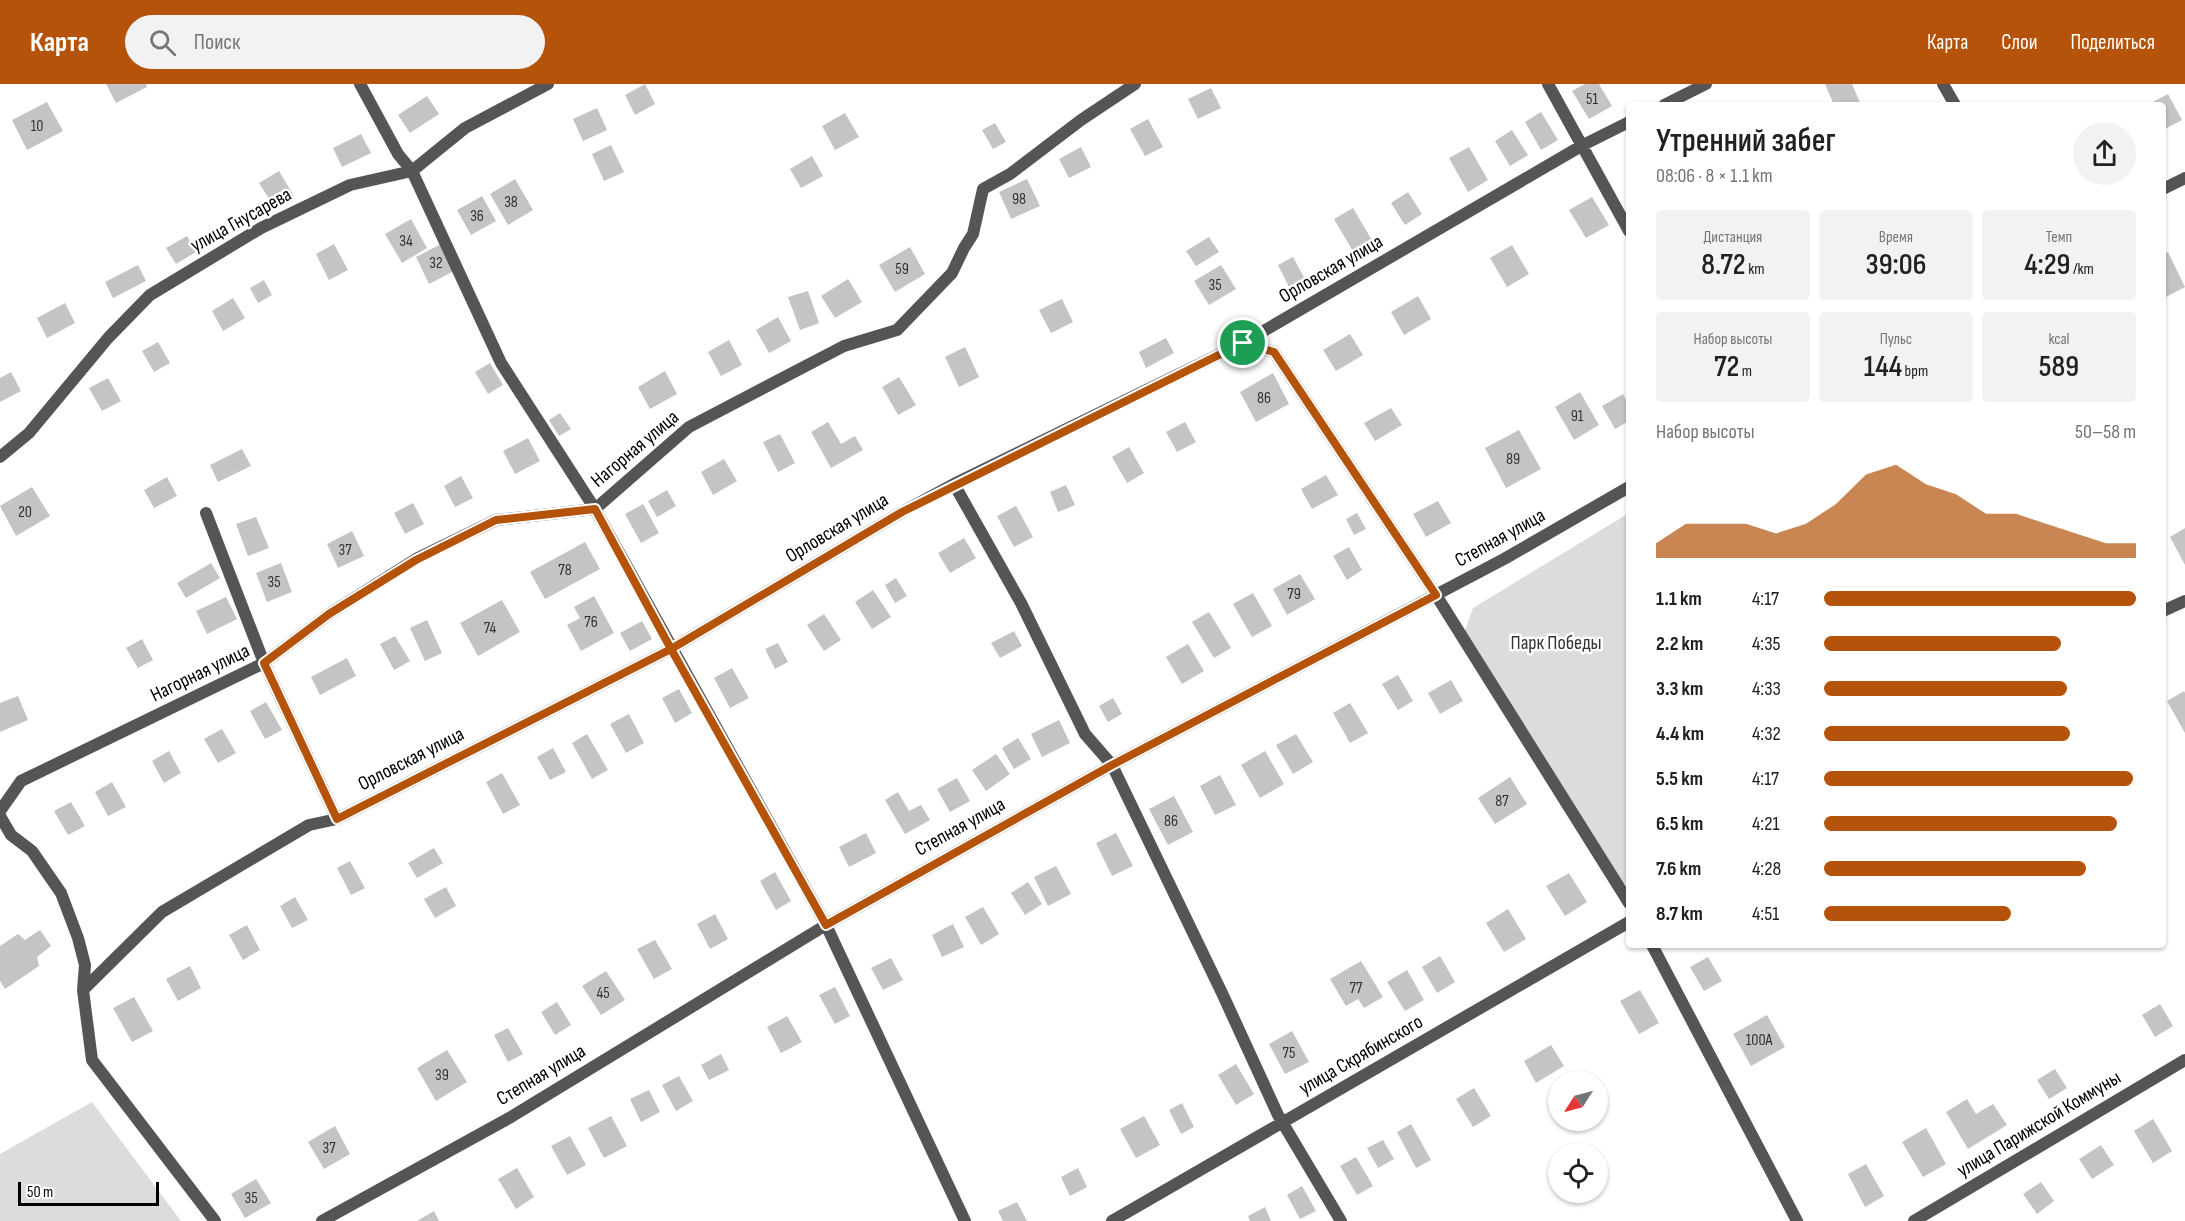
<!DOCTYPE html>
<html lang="ru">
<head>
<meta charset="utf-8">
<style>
  :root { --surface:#fff; --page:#f2f2f2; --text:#202124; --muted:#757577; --accent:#b45309 }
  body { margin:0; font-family:"Sofia Sans Condensed",sans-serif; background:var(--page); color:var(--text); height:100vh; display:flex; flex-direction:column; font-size:22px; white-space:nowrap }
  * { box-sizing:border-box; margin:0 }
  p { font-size:20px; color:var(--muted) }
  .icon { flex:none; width:33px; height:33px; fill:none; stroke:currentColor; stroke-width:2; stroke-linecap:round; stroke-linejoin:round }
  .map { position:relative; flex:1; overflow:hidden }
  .sheet { position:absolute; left:1626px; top:18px; width:540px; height:846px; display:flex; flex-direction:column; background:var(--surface); border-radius:6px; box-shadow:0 2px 4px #0004 }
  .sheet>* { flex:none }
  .needle { width:39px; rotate:234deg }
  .fabs { position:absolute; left:1548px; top:987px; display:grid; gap:12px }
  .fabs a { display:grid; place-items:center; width:60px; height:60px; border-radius:50%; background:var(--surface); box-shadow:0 2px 4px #0004; font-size:30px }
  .scale { position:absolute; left:18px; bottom:15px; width:141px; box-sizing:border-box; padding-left:6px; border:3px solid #000; border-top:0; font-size:16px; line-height:21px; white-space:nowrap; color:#000; -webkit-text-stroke:4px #fff; paint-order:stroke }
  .pin { position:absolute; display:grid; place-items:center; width:51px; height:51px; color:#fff; margin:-26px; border:3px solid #fff; border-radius:50%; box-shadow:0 2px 6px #0007 }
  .round { display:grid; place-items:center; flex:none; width:63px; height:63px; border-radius:32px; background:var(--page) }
  .summary { display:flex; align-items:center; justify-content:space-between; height:102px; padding:0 30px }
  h1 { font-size:33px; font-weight:600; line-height:45px }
  .metrics { display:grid; grid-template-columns:repeat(3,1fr); gap:9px; height:102px; padding:6px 30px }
  .metrics div { display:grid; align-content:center; border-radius:6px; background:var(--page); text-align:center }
  .metrics b { font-size:30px; font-weight:600 }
  .metrics small { font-size:16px; font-weight:400 }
  .metrics p { font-size:16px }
  .chart { height:168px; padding:12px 30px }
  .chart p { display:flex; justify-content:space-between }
  .chart svg { width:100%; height:108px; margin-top:6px; fill:var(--accent); opacity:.7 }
  ul { padding:0 30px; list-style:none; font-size:20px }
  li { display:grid; grid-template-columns:96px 72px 1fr; align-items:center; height:45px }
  li i { height:15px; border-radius:8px; background:var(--accent) }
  header { display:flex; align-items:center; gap:36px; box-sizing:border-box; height:84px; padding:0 30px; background:var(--accent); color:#fff }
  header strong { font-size:28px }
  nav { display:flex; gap:33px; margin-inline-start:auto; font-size:21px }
  .search { width:420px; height:54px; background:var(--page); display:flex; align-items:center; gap:15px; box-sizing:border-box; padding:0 21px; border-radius:33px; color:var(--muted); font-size:22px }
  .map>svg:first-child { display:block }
  .green { fill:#dcdcdc }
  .building { fill:#c4c4c4 }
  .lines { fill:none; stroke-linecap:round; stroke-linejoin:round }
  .minor { stroke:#555; stroke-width:12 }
  .route-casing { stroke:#fff; stroke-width:12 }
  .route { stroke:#b45309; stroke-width:8 }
  .labels { text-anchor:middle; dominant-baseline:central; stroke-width:5; stroke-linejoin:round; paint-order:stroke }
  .number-label { font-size:16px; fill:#313131 }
  .street-label { font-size:20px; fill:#000; stroke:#fff }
  .park-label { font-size:20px; fill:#333; stroke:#fff }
</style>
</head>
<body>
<header>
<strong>Карта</strong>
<div class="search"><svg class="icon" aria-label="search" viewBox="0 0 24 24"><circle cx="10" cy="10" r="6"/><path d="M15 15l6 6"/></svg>Поиск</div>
<nav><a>Карта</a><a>Слои</a><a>Поделиться</a></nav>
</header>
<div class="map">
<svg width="2185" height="1137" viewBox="0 0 2185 1137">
  <rect width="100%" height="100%" fill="#fff"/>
  <path class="green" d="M1629,429V801L1621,799L1464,549L1473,524Z
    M92,1018L181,1137H0V1070Z"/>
  <path class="building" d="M106,0H146L147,3L116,19Z
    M645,0L655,20L635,31L625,11Z
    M1585,0H1599L1612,22L1589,35L1572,7Z
    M1825,0H1852L1861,21H1834Z
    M1211,4L1221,24L1198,35L1188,15Z
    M2168,10L2182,36L2163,46V21H2147Z
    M427,12L439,30L410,49L398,31Z
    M47,18L63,47L27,66L12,36Z
    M597,24L607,46L583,57L573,35Z
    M1541,28L1558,56L1541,66L1525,38Z
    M845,29L859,53L835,66L822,42Z
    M1148,35L1163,63L1145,72L1130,45Z
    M995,39L1006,58L993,65L982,46Z
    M1512,46L1528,71L1510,82L1495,57Z
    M361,50L371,69L342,83L333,64Z
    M611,61L624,88L604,97L592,70Z
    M1081,63L1091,83L1069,94L1059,75Z
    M1469,63L1488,96L1468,108L1449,74Z
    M812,72L823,92L801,104L790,85Z
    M279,87L294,112L275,124L259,99Z
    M515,95L533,126L508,141L490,110Z
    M1027,95L1040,122L1011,135L999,108Z
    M1408,108L1422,130L1405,141L1391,119Z
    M482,112L496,137L471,151L457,126Z
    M1592,113L1609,141L1586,154L1569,126Z
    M1353,124L1373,158L1354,169L1334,135Z
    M411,135L427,164L402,179L385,150Z
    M187,152L196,168L176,180L166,164Z
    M1209,153L1219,168L1196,182L1186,167Z
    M443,159L456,186L429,200L416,173Z
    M334,160L348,186L329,196L316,170Z
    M1512,161L1529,190L1507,203L1490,174Z
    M910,163L925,190L895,208L879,181Z
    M2168,168L2185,203L2166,213L2163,206V171Z
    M1293,173L1306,197L1290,205L1278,181Z
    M138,181L146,197L113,214L105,198Z
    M1221,181L1236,205L1209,221L1194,197Z
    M848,195L862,218L835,234L821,212Z
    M264,196L272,211L258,219L250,204Z
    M808,207L819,239L800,246L788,213Z
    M1418,212L1431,235L1404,251L1391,228Z
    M233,214L245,234L223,247L212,227Z
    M1062,215L1073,238L1051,249L1039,226Z
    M65,219L75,239L47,254L37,234Z
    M778,233L791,257L769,269L756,246Z
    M1350,250L1363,271L1336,287L1323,266Z
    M1166,254L1174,269L1146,284L1139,268Z
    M729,256L742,281L721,292L708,268Z
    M158,258L170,279L154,288L142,267Z
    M965,263L979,293L959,303L945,273Z
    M490,279L503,301L488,310L475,288Z
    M665,287L677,310L650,325L638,303Z
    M11,288L21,307L0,318V294Z
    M1273,289L1289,320L1256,338L1240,308Z
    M899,293L916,321L898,331L882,303Z
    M108,294L121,317L102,327L89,304Z
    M1580,308L1599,341L1574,356L1555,323Z
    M1623,310L1629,322V337L1615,345L1602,322Z
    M1391,324L1402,341L1375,357L1364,339Z
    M560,329L571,345L559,352L549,336Z
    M828,338L841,360L855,352L863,366L831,384L811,348Z
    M1185,338L1196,358L1177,368L1166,348Z
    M1519,346L1541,385L1506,404L1485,364Z
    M780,350L795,379L778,388L763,358Z
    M528,354L540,377L515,390L503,367Z
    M1129,363L1144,389L1127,399L1112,373Z
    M242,365L251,382L218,398L210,381Z
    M724,375L737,397L713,411L701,388Z
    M1326,391L1338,411L1312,425L1301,405Z
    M461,392L473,414L455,423L444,402Z
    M167,393L177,412L154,424L144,406Z
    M1066,401L1075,421L1058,428L1050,408Z
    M32,403L50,432L16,452L0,422Z
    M667,406L676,422L657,433L648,417Z
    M1438,417L1451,439L1426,453L1413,430Z
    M413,419L424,440L405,450L394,429Z
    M643,420L659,449L641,459L625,430Z
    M1016,422L1033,453L1014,463L997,432Z
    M1357,429L1366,445L1354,451L1346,435Z
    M256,433L269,464L248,472L236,440Z
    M2185,444V481L2170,453Z
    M352,447L364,472L338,484L327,460Z
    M964,454L976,474L950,489L938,469Z
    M585,458L600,485L545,515L530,488Z
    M1349,463L1362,486L1347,496L1333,472Z
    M211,479L220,494L186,514L177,499Z
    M281,479L292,508L267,518L256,489Z
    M1300,490L1315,515L1287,531L1273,505Z
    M896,494L907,512L895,519L885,501Z
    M873,506L891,533L872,545L855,518Z
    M1253,509L1272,542L1252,553L1233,520Z
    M594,512L614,549L581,567L567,541L580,534L574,523Z
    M226,513L237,535L207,550L196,527Z
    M502,516L520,548L478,572L460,539Z
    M1209,528L1231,564L1214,574L1192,538Z
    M824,530L841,556L824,567L807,541Z
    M427,536L442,569L425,577L410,544Z
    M642,537L652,555L630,567L620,549Z
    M1014,547L1022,562L1000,574L991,559Z
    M395,552L410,577L394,586L380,560Z
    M142,555L153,576L138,584L126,564Z
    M778,559L788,578L775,585L765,565Z
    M1188,560L1204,587L1182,600L1166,573Z
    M347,574L356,592L320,611L311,593Z
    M732,584L749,614L730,624L714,594Z
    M1398,591L1413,617L1398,626L1382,600Z
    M1451,596L1463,617L1440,630L1428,609Z
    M679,605L692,629L675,639L662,614Z
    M2184,607L2185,609V649L2167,617Z
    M18,612L28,636L0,648V619Z
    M1113,614L1122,630L1108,638L1099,622Z
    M266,618L282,646L265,655L250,627Z
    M1350,619L1368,649L1350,659L1333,629Z
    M629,630L644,659L626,669L610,640Z
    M1059,636L1070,659L1042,673L1031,650Z
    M222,645L236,669L218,679L204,655Z
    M587,650L608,686L592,695L572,659Z
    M1296,650L1313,678L1293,690L1276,661Z
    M1018,654L1031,675L1014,685L1002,664Z
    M553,664L566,688L550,696L537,673Z
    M169,667L181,689L164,699L152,677Z
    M1265,667L1284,700L1260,714L1241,681Z
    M996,670L1010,690L986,707L972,686Z
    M502,689L520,721L503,730L486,698Z
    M1220,691L1236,721L1215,731L1200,702Z
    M1510,693L1527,720L1495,740L1478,714Z
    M957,694L970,717L950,728L937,705Z
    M112,698L126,723L108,732L95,708Z
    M898,708L909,727L921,721L930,736L905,750L885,716Z
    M1174,712L1193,748L1168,761L1149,725Z
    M71,718L85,742L68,751L54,727Z
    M866,749L876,769L849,783L839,763Z
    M1116,749L1133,782L1112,792L1096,759Z
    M434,764L443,779L417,794L408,779Z
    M350,777L365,804L351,811L337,784Z
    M1056,782L1071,810L1048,822L1034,793Z
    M775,788L791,817L776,826L760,797Z
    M1569,789L1587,818L1565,832L1546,802Z
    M1028,798L1042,820L1025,831L1011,809Z
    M446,803L456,822L435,834L424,815Z
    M295,813L308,836L292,844L280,822Z
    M983,823L999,850L981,861L965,833Z
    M1508,825L1526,855L1504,868L1486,839Z
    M715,830L728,855L710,865L697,840Z
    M953,840L964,863L942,873L932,851Z
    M247,841L260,866L243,876L229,851Z
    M40,846L51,862L37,873L39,882L5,905L0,897V862L18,850L25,856Z
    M655,856L672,885L654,895L637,865Z
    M1440,872L1455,898L1437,909L1422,883Z
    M1708,873L1722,897L1704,907L1690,883Z
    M891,874L903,896L883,906L871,884Z
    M1361,877L1383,913L1364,924L1358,915L1346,922L1330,895Z
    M190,882L201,904L178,917L166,895Z
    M1407,886L1424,916L1405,927L1387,898Z
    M606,887L625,916L601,931L582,902Z
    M835,903L850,932L835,940L819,911Z
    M1640,906L1659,939L1639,950L1620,917Z
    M134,913L153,947L132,958L113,924Z
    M557,918L571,941L555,951L541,928Z
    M2160,920L2173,942L2155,953L2142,931Z
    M1767,931L1785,963L1751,982L1733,950Z
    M787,932L802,958L781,969L767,943Z
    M508,944L523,970L508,978L494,951Z
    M1292,947L1309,978L1285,990L1269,960Z
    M1551,961L1564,982L1536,999L1524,977Z
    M447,966L467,998L436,1017L417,984Z
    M721,970L729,986L709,996L701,981Z
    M1236,980L1254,1010L1236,1021L1218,991Z
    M2055,985L2067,1004L2049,1015L2037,996Z
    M679,992L693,1017L676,1027L662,1001Z
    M1474,1004L1491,1032L1473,1043L1456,1015Z
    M649,1006L660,1028L641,1038L630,1015Z
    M1967,1015L1976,1030L1993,1020L2007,1041L1968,1065L1946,1028Z
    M1182,1019L1194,1043L1181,1050L1169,1026Z
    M611,1032L627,1062L604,1074L588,1044Z
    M1144,1032L1160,1061L1136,1074L1120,1045Z
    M2153,1035L2172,1067L2153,1079L2134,1047Z
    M1411,1040L1431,1076L1416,1084L1397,1048Z
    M335,1042L350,1070L324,1085L308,1058Z
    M1926,1044L1946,1080L1923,1093L1902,1058Z
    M570,1052L586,1081L567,1091L551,1062Z
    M1383,1056L1394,1075L1378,1084L1367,1064Z
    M2101,1061L2114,1081L2092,1095L2079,1075Z
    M1356,1073L1373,1102L1357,1111L1340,1082Z
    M1866,1080L1884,1112L1865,1123L1848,1090Z
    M517,1084L534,1113L516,1125L498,1095Z
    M1078,1084L1087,1103L1070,1112L1061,1093Z
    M256,1095L271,1119L245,1134L231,1110Z
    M2041,1098L2054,1117L2037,1130L2023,1110Z
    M1302,1102L1316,1127L1300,1135L1287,1111Z
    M1017,1118L1027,1137H1003L998,1127Z
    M1265,1123L1271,1137H1250L1248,1132Z
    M434,1127L439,1137H417Z"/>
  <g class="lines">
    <path class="minor" d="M360,0L398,70L412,87L501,279L595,425L826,841L965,1137
      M1548,0L1629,147
      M1943,0L1955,21
      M1664,21L1706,0
      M2163,105L2185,94
      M1243,259L1274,268L1436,511L1629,819
      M0,373L29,349L108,254L150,211L261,144L350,101L412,87L465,44L548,0
      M954,400L1021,519L1085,650L1112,681L1222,909L1278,1031L1341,1137
      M206,429L264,579L337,735
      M2163,527L2185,517
      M0,727L21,697L264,579L329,530L416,475L496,436L595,425L689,343L844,262L897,246L952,189L964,164L973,150L983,105L1010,90L1081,36L1135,0
      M0,732L11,751L32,767L61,809L78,854L85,881L83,906L92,976L215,1137
      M1652,861L1797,1137
      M83,906L162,828L309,741L337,735L671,565L902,428L954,400L1243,259L1583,61L1629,38
      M322,1137L511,1033L826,841L1112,681L1504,475L1629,403
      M1112,1137L1629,838
      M1914,1137L2185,976"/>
  </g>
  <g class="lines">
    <g class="route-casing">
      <path id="route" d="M1243,259L902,428L671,565L595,425L496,436L416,476L329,530L264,579L337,735L671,565L826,841L1112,681L1436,511L1274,268L1243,259"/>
    </g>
    <use href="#route" class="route"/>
  </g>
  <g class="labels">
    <g class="number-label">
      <text x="1592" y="15">51</text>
      <text x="37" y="42">10</text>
      <text x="1019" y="115">98</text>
      <text x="511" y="118">38</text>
      <text x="477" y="132">36</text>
      <text x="406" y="157">34</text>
      <text x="436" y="179">32</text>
      <text x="902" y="185">59</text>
      <text x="1215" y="201">35</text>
      <text x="1264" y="314">86</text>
      <text x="1577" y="332">91</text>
      <text x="1513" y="375">89</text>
      <text x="25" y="428">20</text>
      <text x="345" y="466">37</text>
      <text x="565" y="486">78</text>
      <text x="274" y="498">35</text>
      <text x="1294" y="510">79</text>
      <text x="591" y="538">76</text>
      <text x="490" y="544">74</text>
      <text x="1502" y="717">87</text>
      <text x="1171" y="737">86</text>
      <text x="1356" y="904">77</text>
      <text x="603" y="909">45</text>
      <text x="1759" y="956">100А</text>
      <text x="1289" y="969">75</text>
      <text x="442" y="991">39</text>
      <text x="329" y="1064">37</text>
      <text x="251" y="1114">35</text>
    </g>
    <g class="street-label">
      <text transform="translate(241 136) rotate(-29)">улица Гнусарева</text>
      <text transform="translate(1331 185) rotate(-30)">Орловская улица</text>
      <text transform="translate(635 365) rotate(-40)">Нагорная улица</text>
      <text transform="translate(837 444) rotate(-31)">Орловская улица</text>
      <text transform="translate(1500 454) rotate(-29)">Степная улица</text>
      <text transform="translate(200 589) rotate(-26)">Нагорная улица</text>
      <text transform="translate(411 675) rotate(-27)">Орловская улица</text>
      <text transform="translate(960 743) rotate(-29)">Степная улица</text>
      <text transform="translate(1361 971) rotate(-30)">улица Скрябинского</text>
      <text transform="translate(541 991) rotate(-31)">Степная улица</text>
      <text transform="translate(2039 1040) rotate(-31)">улица Парижской Коммуны</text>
    </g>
    <g class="park-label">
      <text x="1556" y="559">Парк Победы</text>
    </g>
  </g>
</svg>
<div class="fabs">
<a><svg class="needle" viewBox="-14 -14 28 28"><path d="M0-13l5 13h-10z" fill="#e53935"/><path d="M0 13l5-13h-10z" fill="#757577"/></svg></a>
<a><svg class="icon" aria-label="locate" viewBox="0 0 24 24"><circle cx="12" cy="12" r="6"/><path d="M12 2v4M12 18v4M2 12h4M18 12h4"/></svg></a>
</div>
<div class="scale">50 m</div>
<div class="pin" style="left:1243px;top:259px;background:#1e9e55"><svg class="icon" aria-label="arrive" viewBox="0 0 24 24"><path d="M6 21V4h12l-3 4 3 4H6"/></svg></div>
<section class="sheet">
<div class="summary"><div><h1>Утренний забег</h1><p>08:06 · 8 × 1.1 km</p></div><a class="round"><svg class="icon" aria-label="share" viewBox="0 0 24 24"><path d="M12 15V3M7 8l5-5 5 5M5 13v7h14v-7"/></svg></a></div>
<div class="metrics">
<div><p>Дистанция</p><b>8.72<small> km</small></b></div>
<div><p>Время</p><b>39:06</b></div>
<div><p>Темп</p><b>4:29<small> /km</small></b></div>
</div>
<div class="metrics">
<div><p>Набор высоты</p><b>72<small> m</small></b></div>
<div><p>Пульс</p><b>144<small> bpm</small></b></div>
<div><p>kcal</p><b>589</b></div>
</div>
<div class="chart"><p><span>Набор высоты</span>50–58 m</p>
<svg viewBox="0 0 160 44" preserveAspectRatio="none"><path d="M0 44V38L10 30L20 30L30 30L40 34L50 30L60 22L70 10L80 6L90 14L100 18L110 26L120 26L130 30L140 34L150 38L160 38V44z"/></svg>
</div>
<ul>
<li><b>1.1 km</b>4:17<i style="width:100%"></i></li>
<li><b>2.2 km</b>4:35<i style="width:76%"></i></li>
<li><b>3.3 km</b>4:33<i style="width:78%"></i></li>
<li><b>4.4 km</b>4:32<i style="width:79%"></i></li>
<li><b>5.5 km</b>4:17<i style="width:99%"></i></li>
<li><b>6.5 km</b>4:21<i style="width:94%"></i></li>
<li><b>7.6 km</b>4:28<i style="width:84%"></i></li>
<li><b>8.7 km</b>4:51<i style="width:60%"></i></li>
</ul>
</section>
</div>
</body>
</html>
